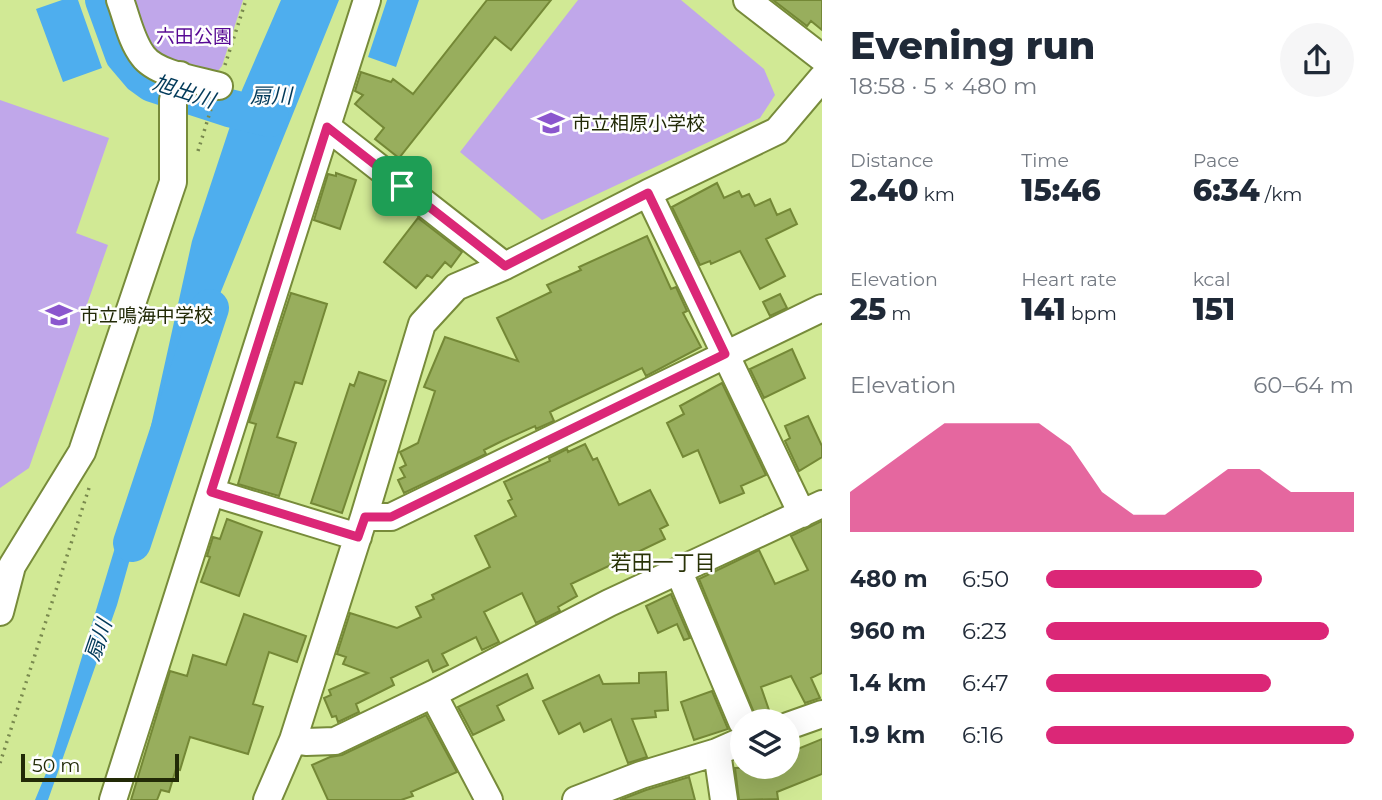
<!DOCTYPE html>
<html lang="en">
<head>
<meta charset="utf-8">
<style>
  :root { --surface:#fff; --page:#f6f6f7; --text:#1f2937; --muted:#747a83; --accent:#db2777 }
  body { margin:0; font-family:Montserrat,"Noto Sans JP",sans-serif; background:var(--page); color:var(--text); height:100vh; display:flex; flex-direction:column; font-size:26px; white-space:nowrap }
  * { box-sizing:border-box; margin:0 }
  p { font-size:23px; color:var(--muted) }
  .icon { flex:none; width:38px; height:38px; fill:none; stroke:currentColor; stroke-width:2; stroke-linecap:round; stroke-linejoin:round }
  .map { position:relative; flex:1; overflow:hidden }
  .drawer { display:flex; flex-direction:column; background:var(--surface); width:560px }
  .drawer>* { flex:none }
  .buttons { position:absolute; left:730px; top:709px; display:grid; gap:14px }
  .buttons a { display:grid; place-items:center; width:70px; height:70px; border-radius:50%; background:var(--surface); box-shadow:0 7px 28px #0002; font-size:35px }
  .scale { position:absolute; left:21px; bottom:18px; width:158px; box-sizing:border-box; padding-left:7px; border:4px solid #222a07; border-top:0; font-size:19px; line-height:24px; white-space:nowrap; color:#222a07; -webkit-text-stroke:5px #fefefe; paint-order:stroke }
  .pin { position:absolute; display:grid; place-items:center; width:60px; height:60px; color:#fff; margin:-30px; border-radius:14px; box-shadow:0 4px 10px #0006 }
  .round { display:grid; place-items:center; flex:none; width:74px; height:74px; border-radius:37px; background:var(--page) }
  .head { display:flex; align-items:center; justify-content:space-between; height:119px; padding:0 28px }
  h1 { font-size:38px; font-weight:800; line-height:52px }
  .figures { display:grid; grid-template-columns:repeat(3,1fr); gap:10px; height:119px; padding:7px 28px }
  .figures div { display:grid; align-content:center }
  .figures b { font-size:30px; font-weight:800 }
  .figures small { font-size:19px; font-weight:400 }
  .figures p { font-size:19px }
  .chart { height:196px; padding:14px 28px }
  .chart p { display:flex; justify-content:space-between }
  .chart svg { width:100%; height:126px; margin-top:7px; fill:var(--accent); opacity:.7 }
  ul { padding:0 28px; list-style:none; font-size:23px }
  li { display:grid; grid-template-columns:112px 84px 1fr; align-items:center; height:52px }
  li i { height:18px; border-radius:9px; background:var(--accent) }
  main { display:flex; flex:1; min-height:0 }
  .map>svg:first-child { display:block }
  .green { fill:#c0a7ea }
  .water { fill:#4eaeee }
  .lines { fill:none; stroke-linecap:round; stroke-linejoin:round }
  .river { stroke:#4eaeee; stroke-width:38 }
  .building { fill:#98ae5d; stroke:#748836; stroke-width:2 }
  .minor-casing { stroke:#778b3a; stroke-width:30 }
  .path { stroke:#79894e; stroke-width:3.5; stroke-dasharray:2 5; stroke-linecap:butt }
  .minor { stroke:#fff; stroke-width:26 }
  .route-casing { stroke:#fff; stroke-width:14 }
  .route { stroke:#db2777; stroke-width:9 }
  .labels { text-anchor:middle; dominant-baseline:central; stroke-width:5; stroke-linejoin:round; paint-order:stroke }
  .park-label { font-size:19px; fill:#560893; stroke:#fefefe }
  .poi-label { font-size:19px; fill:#222a07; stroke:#fefefe; text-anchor:start }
  .water-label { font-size:21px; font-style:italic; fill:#003959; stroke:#fefefe }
  .neighbourhood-label { font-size:21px; fill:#293307; stroke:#fefefe }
</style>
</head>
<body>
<main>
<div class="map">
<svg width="822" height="800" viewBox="0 0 822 800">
  <rect width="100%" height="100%" fill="#d1e995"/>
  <path class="green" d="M127,0H243L222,66L217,72L156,59Z
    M578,0H681L764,69L775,95L760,118L542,220L460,152Z
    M0,100L109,138L76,233L108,245L29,468L0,488Z"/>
  <path class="water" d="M62,0H78L102,68L63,82L36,9Z
    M281,0H339L169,420L117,605L48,800H35L49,766L149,435L192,241L242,90Z
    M387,0H419L396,67L368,57Z"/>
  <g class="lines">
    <path class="river" d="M104,0L124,55L141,75L152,83L229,108L270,118
      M132,543L210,308"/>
  </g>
  <path class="building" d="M487,0H551L511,50L495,37L399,158L375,139L384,128L355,104L363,95L355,91L361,72L391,82L393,79L413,94Z
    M773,0H822V30L811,21L807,26Z
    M336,173L356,180L340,229L314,220L328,174L336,176Z
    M717,183L724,198L739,191L742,197L749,194L755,206L770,199L777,215L790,209L797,224L766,239L785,276L760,289L740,251L711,264L710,261L700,265L672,207Z
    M418,218L462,252L451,267L445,262L432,278L427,275L416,288L384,262Z
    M647,236L671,289L676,287L687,311L683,313L701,347L646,376L642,368L558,408L550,412L554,421L536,429L535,426L502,441L484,450L486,454L404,493L398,480L405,477L400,468L406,465L400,452L418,443L435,391L424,387L445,337L518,361L497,318L551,292L547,285L581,270L579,267Z
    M291,293L327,304L302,384L295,382L277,437L296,443L279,496L238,484L256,424L249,422Z
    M780,294L787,308L770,316L763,302Z
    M792,349L805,378L764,398L750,369Z
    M359,372L386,381L342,513L311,503L350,384L354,386Z
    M722,383L766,475L741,486L744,493L720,503L698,450L683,457L667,423L684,414L680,406Z
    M808,416L822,446V457L799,471L785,441L790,438L785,426Z
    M585,444L593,460L597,458L619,505L650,490L668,525L660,529L665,539L571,584L577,596L558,607L560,611L536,623L522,593L484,612L499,642L482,650L476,637L442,654L448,665L433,672L428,660L391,678L394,685L356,704L359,712L338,722L336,716L332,717L324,698L331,695L329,690L368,673L343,664L346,657L337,654L350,613L397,628L421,617L416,607L434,599L432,595L490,567L475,536L516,516L508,501L512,499L504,482L550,461L549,458L567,449L568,452Z
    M227,519L262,532L239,596L201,582L210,557L207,556L213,537L220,539Z
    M822,521V673L811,678L820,698L805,703L791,676L761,687L770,713L757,720L699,579L759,550L775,584L808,570L791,536Z
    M671,594L690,638L684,640L677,624L658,633L646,606Z
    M244,614L306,636L297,662L269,652L253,704L263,707L248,754L190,737L180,770L176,769L169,792L161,790L157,800H131L170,671L187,676L193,655L226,665Z
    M666,672L668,710L655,711L656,717L632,719L647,757L628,763L611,719L584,732L580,723L559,734L543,701L599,675L603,684L639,683V673Z
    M527,674L533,688L497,706L504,720L473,735L458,707Z
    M712,691L728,729L694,740L681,702Z
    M426,715L457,772L411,792L413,796L401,800H328L312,765L330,757L342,755Z
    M822,739V774L777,792L778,799L739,800L735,768L788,766V753Z
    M689,777L695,800H620L646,790Z"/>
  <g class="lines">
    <g class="minor-casing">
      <path id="minor" d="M120,0C127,18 131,41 143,56C156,74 197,80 219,86
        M747,0L822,58
        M327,127L505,266
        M648,193L802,514
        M211,492L358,537
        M364,517H391L822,308
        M679,572L742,722
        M0,612L12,566L82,452L173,182V100L180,75
        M433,694L489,800
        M788,726L822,714
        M293,740L306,742L335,741L433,694L609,603L822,504
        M717,752L724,800
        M113,800L367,0
        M267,800L293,740L364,517L422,324L456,287L505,266L648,193L777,131L822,78
        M576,800L641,775L717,752L742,741"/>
    </g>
    <path class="path" d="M225,65L246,0
      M198,151L211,109
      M0,763L89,488"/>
    <use href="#minor" class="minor"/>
  </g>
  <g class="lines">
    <g class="route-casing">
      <path id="route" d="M327,127L505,266L648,193L725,354L391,517H365L358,537L211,492Z"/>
    </g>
    <use href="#route" class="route"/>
  </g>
  <defs>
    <g id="school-bare" transform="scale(2.1)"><path d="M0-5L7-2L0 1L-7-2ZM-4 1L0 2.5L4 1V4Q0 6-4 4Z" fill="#8b56ce" stroke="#fefefe" stroke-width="2.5" paint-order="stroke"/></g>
  </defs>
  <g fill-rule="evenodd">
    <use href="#school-bare" x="551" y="123"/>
    <use href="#school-bare" x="59" y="315"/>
  </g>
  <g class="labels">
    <g class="park-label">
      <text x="194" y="36">六田公園</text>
    </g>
    <g class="poi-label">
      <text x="572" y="123">市立相原小学校</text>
      <text x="80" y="315">市立鳴海中学校</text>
    </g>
    <g class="water-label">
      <text transform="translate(184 91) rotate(18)">旭出川</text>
      <text x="271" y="95">扇川</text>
      <text transform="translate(98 640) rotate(-71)">扇川</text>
    </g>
    <g class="neighbourhood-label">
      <text x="663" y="562">若田一丁目</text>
    </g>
  </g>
</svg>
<div class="buttons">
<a><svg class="icon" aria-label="layers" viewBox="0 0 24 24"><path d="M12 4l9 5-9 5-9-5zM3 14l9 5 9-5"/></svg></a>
</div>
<div class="scale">50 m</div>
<div class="pin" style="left:402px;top:186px;background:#1e9e55"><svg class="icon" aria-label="arrive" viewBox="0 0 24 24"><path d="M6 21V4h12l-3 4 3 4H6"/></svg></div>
</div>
<section class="drawer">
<div class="head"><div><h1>Evening run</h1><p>18:58 · 5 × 480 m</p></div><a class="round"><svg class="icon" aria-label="share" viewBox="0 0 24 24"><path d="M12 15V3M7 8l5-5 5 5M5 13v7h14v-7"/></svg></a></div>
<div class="figures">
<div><p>Distance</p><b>2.40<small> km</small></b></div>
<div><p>Time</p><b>15:46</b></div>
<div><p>Pace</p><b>6:34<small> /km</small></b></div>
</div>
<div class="figures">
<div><p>Elevation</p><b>25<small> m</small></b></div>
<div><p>Heart rate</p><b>141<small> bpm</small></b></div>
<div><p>kcal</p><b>151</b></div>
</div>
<div class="chart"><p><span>Elevation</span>60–64 m</p>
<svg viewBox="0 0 160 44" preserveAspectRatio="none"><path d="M0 44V30L10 22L20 14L30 6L40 6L50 6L60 6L70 14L80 30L90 38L100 38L110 30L120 22L130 22L140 30L150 30L160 30V44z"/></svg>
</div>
<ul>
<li><b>480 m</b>6:50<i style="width:70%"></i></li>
<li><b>960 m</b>6:23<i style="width:92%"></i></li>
<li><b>1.4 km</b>6:47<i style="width:73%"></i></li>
<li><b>1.9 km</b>6:16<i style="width:100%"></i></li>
</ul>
</section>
</main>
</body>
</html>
